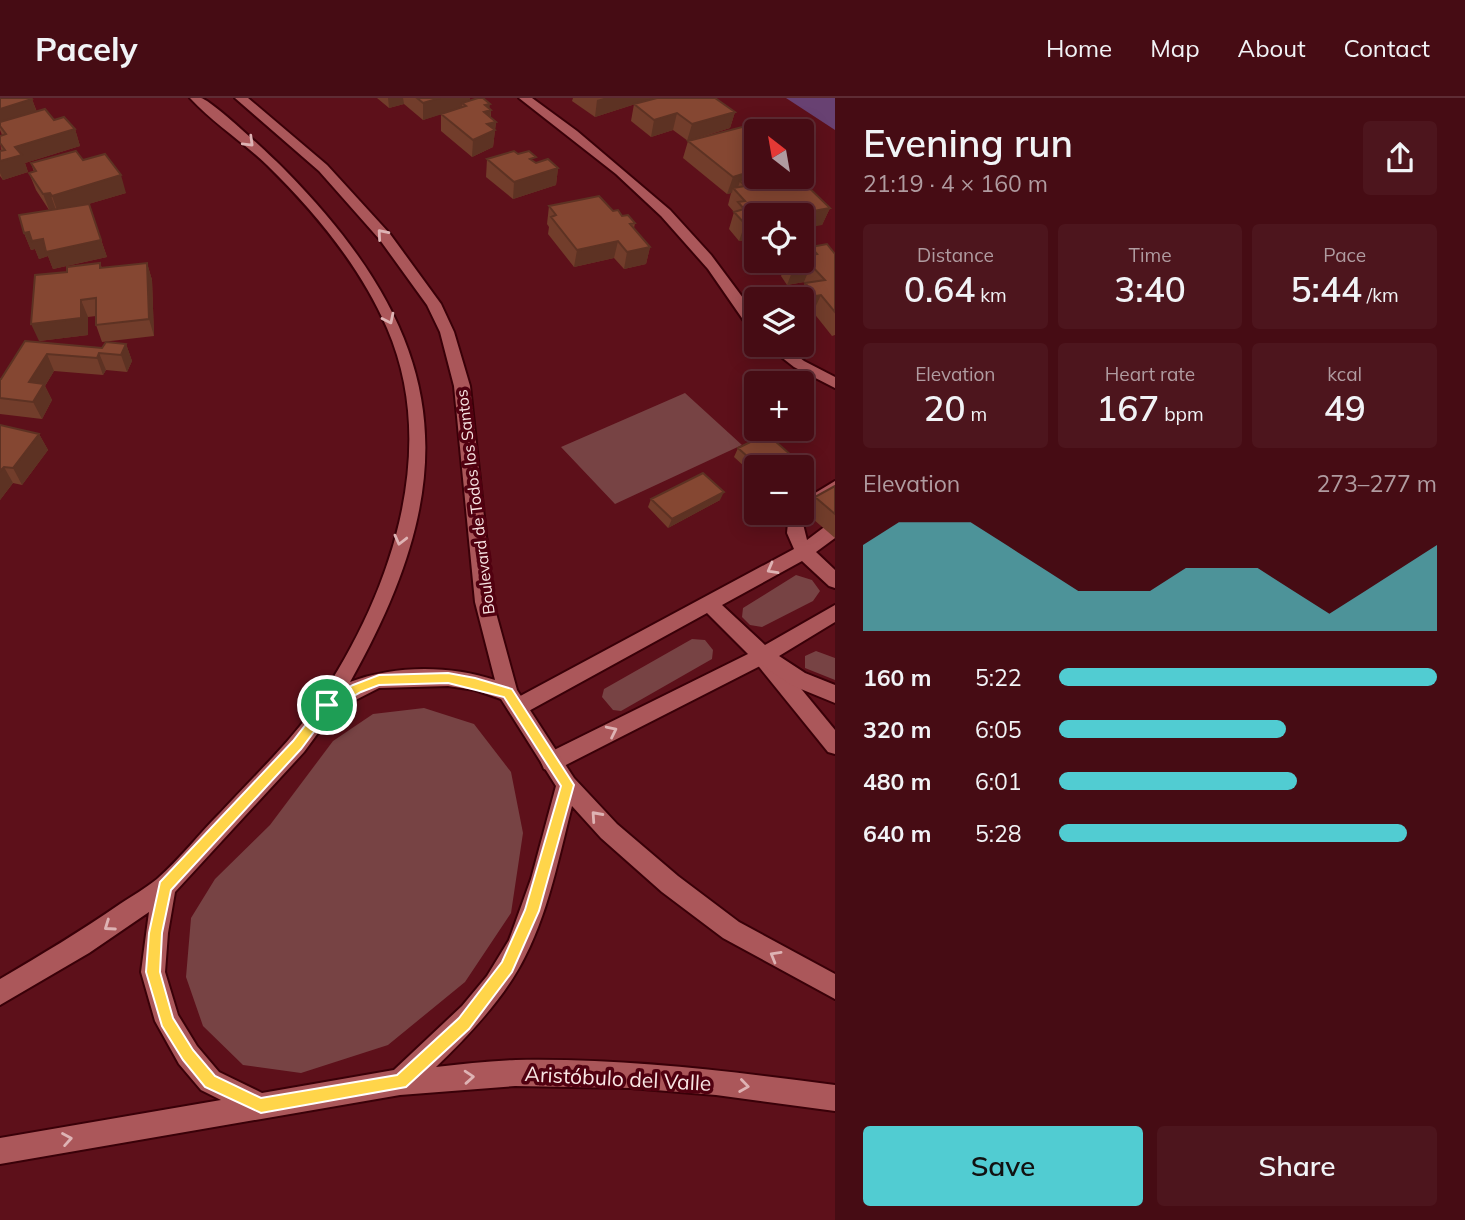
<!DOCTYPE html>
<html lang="en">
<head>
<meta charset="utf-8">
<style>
  :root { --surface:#460c14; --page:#4d151d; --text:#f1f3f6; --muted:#b09ba0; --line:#5e2c34; --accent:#51ccd2 }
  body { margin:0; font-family:Mulish,sans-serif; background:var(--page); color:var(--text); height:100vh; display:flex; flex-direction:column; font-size:26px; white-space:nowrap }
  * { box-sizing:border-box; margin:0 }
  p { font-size:23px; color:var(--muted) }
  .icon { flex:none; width:38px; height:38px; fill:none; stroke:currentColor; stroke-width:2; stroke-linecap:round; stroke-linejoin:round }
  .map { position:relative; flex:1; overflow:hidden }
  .drawer { display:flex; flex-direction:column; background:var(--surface); width:630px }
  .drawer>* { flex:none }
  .needle { width:46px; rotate:329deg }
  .tools { position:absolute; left:744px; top:21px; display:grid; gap:14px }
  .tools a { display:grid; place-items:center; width:70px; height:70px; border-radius:7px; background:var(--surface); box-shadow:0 4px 18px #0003,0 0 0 2px var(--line); font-size:35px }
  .pin { position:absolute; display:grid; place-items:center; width:60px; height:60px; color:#fff; margin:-30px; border:4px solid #fff; border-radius:50%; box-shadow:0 2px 7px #0007 }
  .round { display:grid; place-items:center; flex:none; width:74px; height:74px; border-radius:7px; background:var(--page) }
  .head { display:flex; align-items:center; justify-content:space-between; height:119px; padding:0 28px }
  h1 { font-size:38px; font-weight:600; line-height:52px }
  .stats { display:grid; grid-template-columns:repeat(3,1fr); gap:10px; height:119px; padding:7px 28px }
  .stats div { display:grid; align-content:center; border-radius:7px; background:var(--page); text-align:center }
  .stats b { font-size:35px; font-weight:600 }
  .stats small { font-size:19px; font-weight:400 }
  .stats p { font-size:19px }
  .chart { height:196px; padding:14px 28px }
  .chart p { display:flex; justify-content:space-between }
  .chart svg { width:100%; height:126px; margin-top:7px; fill:var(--accent); opacity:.7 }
  .action { display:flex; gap:14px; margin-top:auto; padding:14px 28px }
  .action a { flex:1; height:80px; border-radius:7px; background:var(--accent); color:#111; font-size:28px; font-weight:600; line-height:80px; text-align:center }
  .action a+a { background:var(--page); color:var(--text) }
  ul { padding:0 28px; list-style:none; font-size:23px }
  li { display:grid; grid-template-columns:112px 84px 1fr; align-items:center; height:52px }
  li i { height:18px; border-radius:9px; background:var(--accent) }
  header { display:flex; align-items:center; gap:42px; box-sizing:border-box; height:98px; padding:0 35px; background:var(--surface); border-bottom:2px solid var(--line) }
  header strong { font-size:33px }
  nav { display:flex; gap:38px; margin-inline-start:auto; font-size:24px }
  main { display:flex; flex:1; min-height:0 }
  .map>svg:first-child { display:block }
  .green { fill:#774344 }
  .water { fill:#684172 }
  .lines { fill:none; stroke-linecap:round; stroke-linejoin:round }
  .service-casing { stroke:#390008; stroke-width:4 }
  .minor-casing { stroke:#390008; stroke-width:4 }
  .tertiary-casing { stroke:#390008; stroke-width:4 }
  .service { fill:#ab575a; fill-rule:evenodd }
  .minor { fill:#ab575a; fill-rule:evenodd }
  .tertiary { fill:#ab575a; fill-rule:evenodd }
  .wall { fill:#723d2b }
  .shaded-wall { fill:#5d3223 }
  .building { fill:#854732; stroke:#5d3223; stroke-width:2 }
  .oneway { stroke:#deb3b4 }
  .route { fill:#ffd54a; stroke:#fff; stroke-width:2; fill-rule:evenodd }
  .labels { text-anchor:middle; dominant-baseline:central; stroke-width:7; stroke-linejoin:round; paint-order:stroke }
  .far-street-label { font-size:16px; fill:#f9e5e4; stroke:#510110 }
  .near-street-label { font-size:21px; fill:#f9e5e4; stroke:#510110 }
</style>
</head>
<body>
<header>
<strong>Pacely</strong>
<nav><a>Home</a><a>Map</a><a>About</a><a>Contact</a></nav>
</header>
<main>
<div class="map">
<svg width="835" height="1122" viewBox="0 0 835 1122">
  <rect width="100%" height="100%" fill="#5d101a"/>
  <path class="green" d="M685,295L742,347L615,406L561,349Z
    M796,477L812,482L820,493L813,503L762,529L750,527L742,519L743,510Z
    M692,541L705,542L713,552L712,561L621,613L613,612L602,599L604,591Z
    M816,553L835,560V582L805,570V558Z
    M424,610L474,626L511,674L523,735L511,815L465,884L388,947L301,975L243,967L203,928L186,879L191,820L215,781L270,727L333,643L373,616Z"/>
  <path class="water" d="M786,0H835V32Z"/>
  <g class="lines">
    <g class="service-casing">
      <path id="service" d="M763,551L770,553L835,632V656L828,654L756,565L753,559L756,553Z"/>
    </g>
    <g class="minor-casing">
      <path id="minor" d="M519,0H532L577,33L670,112L711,157L743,200L756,219V235L751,233L708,171L661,118L616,76Z
        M766,247H783L804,263L835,279V290L794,269Z
        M835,383V397L805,416L803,426L807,442L823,430H835V440L816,454L835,472V490L829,488L802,463L722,507L765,547L835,507V524L779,558L805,575L835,587V605L791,587L762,567L558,671L551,673L544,671L541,664L544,657L748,556L707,515L525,615L518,618L511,615L508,609L511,603L794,451L787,435L789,415H802V403Z"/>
    </g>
    <g class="tertiary-casing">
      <path id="tertiary" d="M190,0C194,0 198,0 201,0C213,3 273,60 285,72C451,241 466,379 350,584C395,567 449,567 495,582L475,504L454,288L440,234L427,207L380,142L319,73L235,0H248L327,67L390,136L441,206L454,234L470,288L493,504L517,592L574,680L617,726L678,778L739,824L835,876V901L723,840L662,794L601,740L572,708C557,766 546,828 513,880C492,913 464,942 436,969C462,966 489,963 516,962C623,960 729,973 835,987V1013L716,997L631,990L515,988L400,997L0,1066V1040L221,1002L201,992L179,966L155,923L141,874L149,814L89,855L0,907V881C41,857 81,833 120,806C132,798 146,790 157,781C180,761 199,736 220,715C253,679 290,645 317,605C389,499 441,354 387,230C360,168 315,114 267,67C243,44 213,25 190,0ZM448,588L475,592L501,601L556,688L531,781L509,842L487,878L462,908L394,972L262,995L219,974L197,948L178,917L165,874L168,835L175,794L304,654L334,613L379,590Z"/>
    </g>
    <use href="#service" class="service"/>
    <use href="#minor" class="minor"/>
    <use href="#tertiary" class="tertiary"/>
  </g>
  <path class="wall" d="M0,0L32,1L37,14L75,31L80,48L25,65L28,74L3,82L0,78V53H1L0,38L2,37L0,32Z
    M377,0H470V2L491,12V20L496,24L493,49L472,59L441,33V16L423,22L404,6L389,10Z
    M573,0H654L595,19L572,3Z
    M634,6L735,14L730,30L689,43L756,79L830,110L822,127L756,117V140L739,143L729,131L734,114L728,107L731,95L727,96L683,60L688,43L673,32L651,39L631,23Z
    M487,61L535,65L558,70L556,87L513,101L486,79Z
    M83,62L126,95L85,107L89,106L107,159L53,171L48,158L39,161L35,151L31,152L24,135L49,112L36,92L29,75L34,74L31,65Z
    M549,108L613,113L635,125L634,130L650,149L646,166L624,171L614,160L574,169L548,136L549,129L547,126Z
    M811,149L835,156V237L832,238L813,214L808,215L802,207V201H798L805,185L804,184L787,187L781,178L787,163H802L808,157Z
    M100,165L102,170L147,165L152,182L154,238L102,244L96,227V218L88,219V237L39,243L67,174Z
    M25,243L102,250L126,246L132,263L127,274L106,272L103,277L54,273L45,288L52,302L42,321L0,316V281H1Z
    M0,327L39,336L48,352L22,387L13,385L0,402Z
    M767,336L808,372L803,381L802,382V369H756V379L734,359L738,350Z
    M835,388V440L806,415L815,399Z
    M651,401L720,402L668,430L648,409Z"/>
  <path class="shaded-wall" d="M388,0H403L404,6L389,10Z
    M440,0H470V7L462,5V10L423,22V5Z
    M604,0H654L595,19L597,2Z
    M32,1L38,18L0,28V11Z
    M490,6L489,13L491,12L490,25L496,24L493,49L472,59L473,42L483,31L485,7Z
    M735,14L730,30L687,43L692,26Z
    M677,15L673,32L651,39L654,22Z
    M75,31L80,48L25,65L28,74L3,82L0,75V63L15,49Z
    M558,70L556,87L513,101L514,84Z
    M756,72V79H773L745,88L740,83L737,93L733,90L732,95L727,96L733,79Z
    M121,77L126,95L58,115L52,98Z
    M50,95L56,112L50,114L43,96Z
    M830,110L822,127L802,131V117H791Z
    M756,124V140L739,143L745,126Z
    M29,134L43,141L101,142L107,159L53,171L48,158L39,161L35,151L31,152L24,135Z
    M618,143L614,160L574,169L577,152Z
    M650,149L646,166L624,171L627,154Z
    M147,165L152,182L154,238L149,221Z
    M811,167L804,184L787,187L794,169Z
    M821,197L813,214L808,215L816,198Z
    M81,202L88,219V237L39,243L31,226Z
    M126,246L132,263L127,274L121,257Z
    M99,255L106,272L103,277L97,260Z
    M47,256L54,273L45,288L52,302L42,321L33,304L29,284Z
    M39,336L48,352L22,387L13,370Z
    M4,369L13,385L0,402V373Z
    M808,372L803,381L802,382V375Z
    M724,394L720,402L668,430L672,421Z"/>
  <path class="building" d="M0,0H31L32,1L0,11Z
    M417,0H440L423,5Z
    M478,0H483L490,6L485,7L491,12L484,14L496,24L487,26L495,32L473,42L441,16L466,8L462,5Z
    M657,0H715L735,14L692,26L677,15L654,22L634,6Z
    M45,11L54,22L64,19L75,31L15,49L22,57L0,63V53L5,52L0,45V38L6,36L0,28V24Z
    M746,28L756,35V72L733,79L688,43Z
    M76,53L83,62L105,56L121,77L52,98L50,95L43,96L29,75L36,73L31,65Z
    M514,53L518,56L529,53L536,59L530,61L536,65L548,61L558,70L514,84L487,61Z
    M767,79H798L830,110L791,117H756V124L745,126L734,114L744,111L738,104L745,103L733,90L745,88L740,83Z
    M599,98L613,113L618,112L622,118L628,117L635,125L630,126L650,149L627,154L618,143L577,152L551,119L556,117L549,108Z
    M89,106L101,142L46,154L43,141L32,143L29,134L24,135L19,117Z
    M827,146L835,156V214L821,197L816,198L805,185L825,182L811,167L794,169L789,163H802V158L817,156L811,149Z
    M100,165V170L147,165L149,221L96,227V200L81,202V220L31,226L35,177L67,174V169Z
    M25,243L102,250L106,244L126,246L121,257L99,255L97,260L47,256L29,284L44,286L33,304L0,300V281H1Z
    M0,327L39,336L13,370L4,369L0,373Z
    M767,336L808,372L802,375V369H759L738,350Z
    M703,375L724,394L672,421L651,401Z
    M835,388V416L815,399Z"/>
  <defs><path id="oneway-chevron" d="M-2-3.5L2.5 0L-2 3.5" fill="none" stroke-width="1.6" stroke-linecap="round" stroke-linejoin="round" transform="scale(1.75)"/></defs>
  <g class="oneway">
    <use href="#oneway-chevron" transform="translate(249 44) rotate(44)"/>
    <use href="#oneway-chevron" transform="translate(382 136) rotate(-131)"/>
    <use href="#oneway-chevron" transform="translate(389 221) rotate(64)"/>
    <use href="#oneway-chevron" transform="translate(400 442) rotate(104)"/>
    <use href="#oneway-chevron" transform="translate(772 471) rotate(151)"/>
    <use href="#oneway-chevron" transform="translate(612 633) rotate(-26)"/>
    <use href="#oneway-chevron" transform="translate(596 718) rotate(-132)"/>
    <use href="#oneway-chevron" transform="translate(109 828) rotate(145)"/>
    <use href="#oneway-chevron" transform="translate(775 858) rotate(-150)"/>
    <use href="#oneway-chevron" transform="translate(469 979) rotate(-4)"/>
    <use href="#oneway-chevron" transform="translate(744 988) rotate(8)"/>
    <use href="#oneway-chevron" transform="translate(67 1041) rotate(-10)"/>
  </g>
  <path class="route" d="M448,575L475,580L512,591L574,687L539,813L512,874L469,931L406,989L261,1015L205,989L183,962L162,928L146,874L149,835L160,784L293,643L323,604L353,587L379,577ZM448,585L504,599L561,688L525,812L502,864L459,920L397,977L261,1000L215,978L193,952L173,920L160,874L162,835L171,792L301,651L331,611L361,594L379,587Z"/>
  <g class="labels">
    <g class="far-street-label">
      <text transform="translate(475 404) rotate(-97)">Boulevard de Todos los Santos</text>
    </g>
    <g class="near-street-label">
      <text transform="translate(618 980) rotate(3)">Aristóbulo del Valle</text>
    </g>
  </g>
</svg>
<div class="tools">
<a><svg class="needle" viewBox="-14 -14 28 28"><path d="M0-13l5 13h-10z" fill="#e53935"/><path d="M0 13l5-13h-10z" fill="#b09ba0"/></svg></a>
<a><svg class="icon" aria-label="locate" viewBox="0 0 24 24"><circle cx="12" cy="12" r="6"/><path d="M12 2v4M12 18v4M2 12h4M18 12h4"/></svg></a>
<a><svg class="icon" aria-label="layers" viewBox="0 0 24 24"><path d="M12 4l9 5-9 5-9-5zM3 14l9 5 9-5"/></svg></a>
<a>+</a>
<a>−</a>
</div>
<div class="pin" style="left:327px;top:607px;background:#1e9e55"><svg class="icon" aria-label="arrive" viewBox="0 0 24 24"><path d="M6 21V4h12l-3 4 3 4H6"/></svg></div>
</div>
<section class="drawer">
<div class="head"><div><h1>Evening run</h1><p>21:19 · 4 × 160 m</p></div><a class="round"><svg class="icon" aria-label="share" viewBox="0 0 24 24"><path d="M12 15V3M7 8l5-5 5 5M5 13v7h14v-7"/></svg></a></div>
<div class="stats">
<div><p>Distance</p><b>0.64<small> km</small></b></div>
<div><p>Time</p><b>3:40</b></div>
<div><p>Pace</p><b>5:44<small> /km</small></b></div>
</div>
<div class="stats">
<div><p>Elevation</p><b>20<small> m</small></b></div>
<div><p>Heart rate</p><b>167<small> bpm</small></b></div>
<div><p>kcal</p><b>49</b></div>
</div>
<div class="chart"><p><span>Elevation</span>273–277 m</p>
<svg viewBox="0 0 160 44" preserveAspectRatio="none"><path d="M0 44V14L10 6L20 6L30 6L40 14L50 22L60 30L70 30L80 30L90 22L100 22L110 22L120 30L130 38L140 30L150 22L160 14V44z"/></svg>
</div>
<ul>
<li><b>160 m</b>5:22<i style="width:100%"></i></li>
<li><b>320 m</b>6:05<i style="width:60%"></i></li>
<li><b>480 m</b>6:01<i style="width:63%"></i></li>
<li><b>640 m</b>5:28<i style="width:92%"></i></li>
</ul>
<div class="action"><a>Save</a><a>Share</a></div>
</section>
</main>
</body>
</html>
